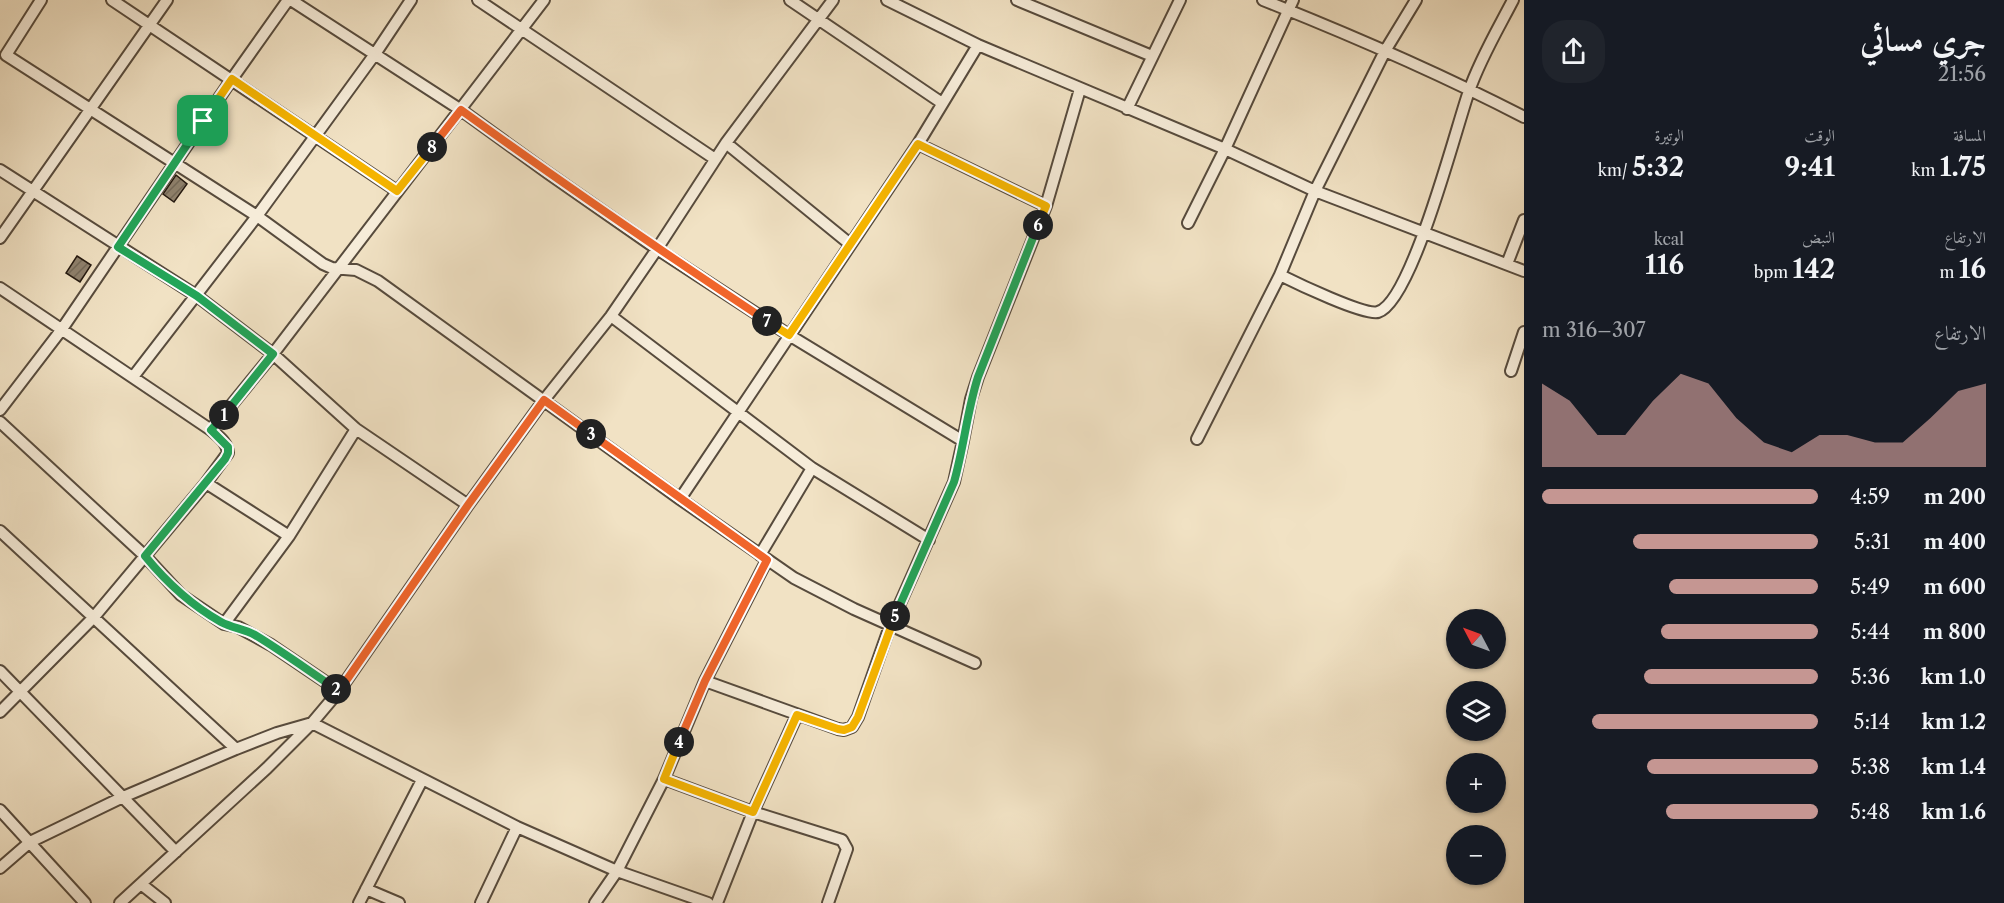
<!DOCTYPE html>
<html lang="ar">
<head>
<meta charset="utf-8">
<style>
  :root { --surface:#171b24; --page:#20242c; --text:#f1f3f6; --muted:#9ea1a6; --accent:#c59692 }
  body { margin:0; font-family:"Libre Caslon Text",Amiri,serif; background:var(--page); color:var(--text); direction:rtl; height:100vh; display:flex; flex-direction:column; font-size:22px; white-space:nowrap }
  * { box-sizing:border-box; margin:0 }
  p { font-size:20px; color:var(--muted) }
  .icon { flex:none; width:33px; height:33px; fill:none; stroke:currentColor; stroke-width:2; stroke-linecap:round; stroke-linejoin:round }
  .map { position:relative; flex:1; overflow:hidden; direction:ltr }
  .drawer { display:flex; flex-direction:column; background:var(--surface); width:480px }
  .drawer>* { flex:none }
  .needle { width:39px; rotate:311deg }
  .controls { position:absolute; left:1446px; top:609px; display:grid; gap:12px }
  .controls a { display:grid; place-items:center; width:60px; height:60px; border-radius:50%; background:var(--surface); box-shadow:0 2px 4px #0004; font-size:30px }
  .pin { position:absolute; display:grid; place-items:center; width:51px; height:51px; color:#fff; margin:-26px; border-radius:12px; box-shadow:0 3px 9px #0006 }
  .km { position:absolute; width:30px; height:30px; margin:-15px; border-radius:50%; background:#222; color:#fff; font-size:16px; line-height:30px; text-align:center }
  .round { display:grid; place-items:center; flex:none; width:63px; height:63px; border-radius:24px; background:var(--page) }
  .summary { display:flex; align-items:center; justify-content:space-between; height:102px; padding:0 18px }
  h1 { font-size:33px; font-weight:800; line-height:45px }
  .stats { display:grid; grid-template-columns:repeat(3,1fr); gap:9px; height:102px; padding:6px 18px }
  .stats div { display:grid; align-content:center }
  .stats b { font-size:26px; font-weight:800 }
  .stats small { font-size:16px; font-weight:400 }
  .stats p { font-size:16px }
  .chart { height:168px; padding:12px 18px }
  .chart p { display:flex; justify-content:space-between }
  .chart svg { width:100%; height:108px; margin-top:6px; fill:var(--accent); opacity:.7 }
  ul { padding:0 18px; list-style:none; font-size:20px }
  li { display:grid; grid-template-columns:96px 72px 1fr; align-items:center; height:45px }
  li i { height:15px; border-radius:8px; background:var(--accent) }
  main { display:flex; flex:1; min-height:0 }
  .map>svg:first-child { display:block }
  .building { fill:url(#building-hatch); stroke:#241910; stroke-width:1.5 }
  .lines { fill:none; stroke-linecap:round; stroke-linejoin:round }
  .minor-casing { stroke:#574b3d; stroke-width:14 }
  .minor { stroke:#f6ecd9; stroke-width:10 }
  .split-1-casing { stroke:#fff; stroke-width:12 }
  .split-2-casing { stroke:#fff; stroke-width:12 }
  .split-3-casing { stroke:#fff; stroke-width:12 }
  .split-4-casing { stroke:#fff; stroke-width:12 }
  .split-5-casing { stroke:#fff; stroke-width:12 }
  .split-6-casing { stroke:#fff; stroke-width:12 }
  .split-7-casing { stroke:#fff; stroke-width:12 }
  .split-8-casing { stroke:#fff; stroke-width:12 }
  .split-9-casing { stroke:#fff; stroke-width:12 }
  .split-1 { stroke:#22a559; stroke-width:8 }
  .split-2 { stroke:#22a559; stroke-width:8 }
  .split-3 { stroke:#f0652b; stroke-width:8 }
  .split-4 { stroke:#f0652b; stroke-width:8 }
  .split-5 { stroke:#f5b400; stroke-width:8 }
  .split-6 { stroke:#22a559; stroke-width:8 }
  .split-7 { stroke:#f5b400; stroke-width:8 }
  .split-8 { stroke:#f0652b; stroke-width:8 }
  .split-9 { stroke:#f5b400; stroke-width:8 }
</style>
</head>
<body>
<main>
<section class="drawer">
<div class="summary"><div><h1>جري مسائي</h1><p>21:56</p></div><a class="round"><svg class="icon" aria-label="share" viewBox="0 0 24 24"><path d="M12 15V3M7 8l5-5 5 5M5 13v7h14v-7"/></svg></a></div>
<div class="stats">
<div><p>المسافة</p><b>1.75<small> km</small></b></div>
<div><p>الوقت</p><b>9:41</b></div>
<div><p>الوتيرة</p><b>5:32<small> /km</small></b></div>
</div>
<div class="stats">
<div><p>الارتفاع</p><b>16<small> m</small></b></div>
<div><p>النبض</p><b>142<small> bpm</small></b></div>
<div><p>kcal</p><b>116</b></div>
</div>
<div class="chart"><p><span>الارتفاع</span>307–316 m</p>
<svg viewBox="0 0 160 44" preserveAspectRatio="none"><path d="M0 44V10L10 17L20 31L30 31L40 17L50 6L60 10L70 24L80 34L90 38L100 31L110 31L120 34L130 34L140 24L150 13L160 10V44z"/></svg>
</div>
<ul>
<li><b>200 m</b>4:59<i style="width:100%"></i></li>
<li><b>400 m</b>5:31<i style="width:67%"></i></li>
<li><b>600 m</b>5:49<i style="width:54%"></i></li>
<li><b>800 m</b>5:44<i style="width:57%"></i></li>
<li><b>1.0 km</b>5:36<i style="width:63%"></i></li>
<li><b>1.2 km</b>5:14<i style="width:82%"></i></li>
<li><b>1.4 km</b>5:38<i style="width:62%"></i></li>
<li><b>1.6 km</b>5:48<i style="width:55%"></i></li>
</ul>
</section>
<div class="map">
<svg width="1524" height="903" viewBox="0 0 1524 903">
  <defs>
    <pattern id="building-hatch" width="6" height="6" patternUnits="userSpaceOnUse" patternTransform="scale(1.5)"><rect width="6" height="6" fill="#8f826e"/><path d="M-1 1l2-2M0 6l6-6M5 7l2-2" fill="none" stroke="#756a59"/></pattern>
  </defs>
  <rect width="100%" height="100%" fill="#f1e2c4"/>
  <filter id="stains"><feTurbulence type="fractalNoise" baseFrequency=".00333" numOctaves="4"/><feColorMatrix values="0 0 0 0 .2 0 0 0 0 .09 0 0 0 0 .02 0 0 0 .5 -.17"/></filter>
  <radialGradient id="worn" r=".72"><stop offset=".6" stop-color="#630" stop-opacity="0"/><stop offset="1" stop-color="#630" stop-opacity=".3"/></radialGradient>
  <path class="building" d="M176,175L187,184L174,202L163,194Z
    M77,256L91,265L80,282L66,273Z"/>
  <g class="lines">
    <g class="minor-casing">
      <path id="minor" d="M41,0L6,55L257,216L323,264L332,268L356,270L378,281L680,499L794,578L854,609L975,663
        M112,0L397,191
        M291,0L461,110L548,173L657,249L789,335L963,441L954,482L890,626L858,717L852,727L844,730L838,729L705,681
        M478,0L715,159
        M790,0L942,103
        M887,0L978,45L1225,149L1315,191L1524,271
        M1017,0L1152,56
        M1263,0C1351,35 1439,73 1524,117
        M1127,109L1180,0
        M726,143L850,244
        M918,144L1046,206
        M0,170L197,296L273,354L356,429L468,505
        M1188,223L1225,149L1293,0
        M0,238L167,0
        M1507,264L1524,220
        M1280,275L1315,191L1385,51L1416,0
        M0,288L211,430C219,437 227,442 228,453L206,483L94,617L0,712
        M611,316L812,468L760,555
        M1511,371L1524,332
        M133,377L257,216L375,54L411,0
        M0,410L62,329L232,79L288,0
        M0,422L145,556L181,595L224,624L238,627L271,645L339,691
        M211,430L273,354L544,0
        M1197,439L1280,275C1296,283 1365,316 1378,312C1412,302 1456,128 1469,91C1480,59 1498,29 1513,0
        M963,441L971,399L978,377L1046,206L1080,89
        M812,468L929,540
        M206,483L289,536
        M680,499L918,144L978,45
        M0,531L236,749
        M224,624L289,536L356,429
        M0,671L176,852
        M664,779L753,812L842,840L847,849L828,903
        M0,810L85,903
        M0,868L30,842L123,797L236,749L277,733L312,723L517,827L617,871L708,903
        M141,884L165,903
        M366,889L399,903
        M120,903L267,768L312,723L339,691L468,505L544,400L611,316L657,249L726,143L833,0
        M359,903L422,780
        M481,903L517,827
        M595,903L617,871L664,779L705,681L767,560
        M717,903L753,812L797,715"/>
    </g>
    <use href="#minor" class="minor"/>
  </g>
  <g class="lines">
    <g class="split-1-casing">
      <path id="split-1" d="M203,121L118,247L197,296L273,354L224,415"/>
    </g>
    <g class="split-2-casing">
      <path id="split-2" d="M224,415L211,430L228,447V453L225,459L145,556C167,583 191,605 221,622C232,628 245,629 255,635C283,652 309,671 336,689"/>
    </g>
    <g class="split-3-casing">
      <path id="split-3" d="M336,689L339,691L468,505L544,400L591,434"/>
    </g>
    <g class="split-4-casing">
      <path id="split-4" d="M591,434L767,560L705,681L679,742"/>
    </g>
    <g class="split-5-casing">
      <path id="split-5" d="M679,742L664,779L753,812L797,715L838,729L844,730L852,727L858,717L895,616"/>
    </g>
    <g class="split-6-casing">
      <path id="split-6" d="M895,616L954,482C964,447 967,411 978,377L1038,225"/>
    </g>
    <g class="split-7-casing">
      <path id="split-7" d="M767,321L789,335L918,144L1046,206L1038,225"/>
    </g>
    <g class="split-8-casing">
      <path id="split-8" d="M432,147L461,110C562,183 664,253 767,321"/>
    </g>
    <g class="split-9-casing">
      <path id="split-9" d="M203,121L232,79L397,191L432,147"/>
    </g>
    <use href="#split-1" class="split-1"/>
    <use href="#split-2" class="split-2"/>
    <use href="#split-3" class="split-3"/>
    <use href="#split-4" class="split-4"/>
    <use href="#split-5" class="split-5"/>
    <use href="#split-6" class="split-6"/>
    <use href="#split-7" class="split-7"/>
    <use href="#split-8" class="split-8"/>
    <use href="#split-9" class="split-9"/>
  </g>
  <rect width="100%" height="100%" filter="url(#stains)"/>
  <rect width="100%" height="100%" fill="url(#worn)"/>
</svg>
<div class="controls">
<a><svg class="needle" viewBox="-14 -14 28 28"><path d="M0-13l5 13h-10z" fill="#e53935"/><path d="M0 13l5-13h-10z" fill="#9ea1a6"/></svg></a>
<a><svg class="icon" aria-label="layers" viewBox="0 0 24 24"><path d="M12 4l9 5-9 5-9-5zM3 14l9 5 9-5"/></svg></a>
<a>+</a>
<a>−</a>
</div>
<div class="pin" style="left:203px;top:121px;background:#1e9e55"><svg class="icon" aria-label="arrive" viewBox="0 0 24 24"><path d="M6 21V4h12l-3 4 3 4H6"/></svg></div>
<b class="km" style="left:224px;top:415px">1</b>
<b class="km" style="left:336px;top:689px">2</b>
<b class="km" style="left:591px;top:434px">3</b>
<b class="km" style="left:679px;top:742px">4</b>
<b class="km" style="left:895px;top:616px">5</b>
<b class="km" style="left:1038px;top:225px">6</b>
<b class="km" style="left:767px;top:321px">7</b>
<b class="km" style="left:432px;top:147px">8</b>
</div>
</main>
</body>
</html>
